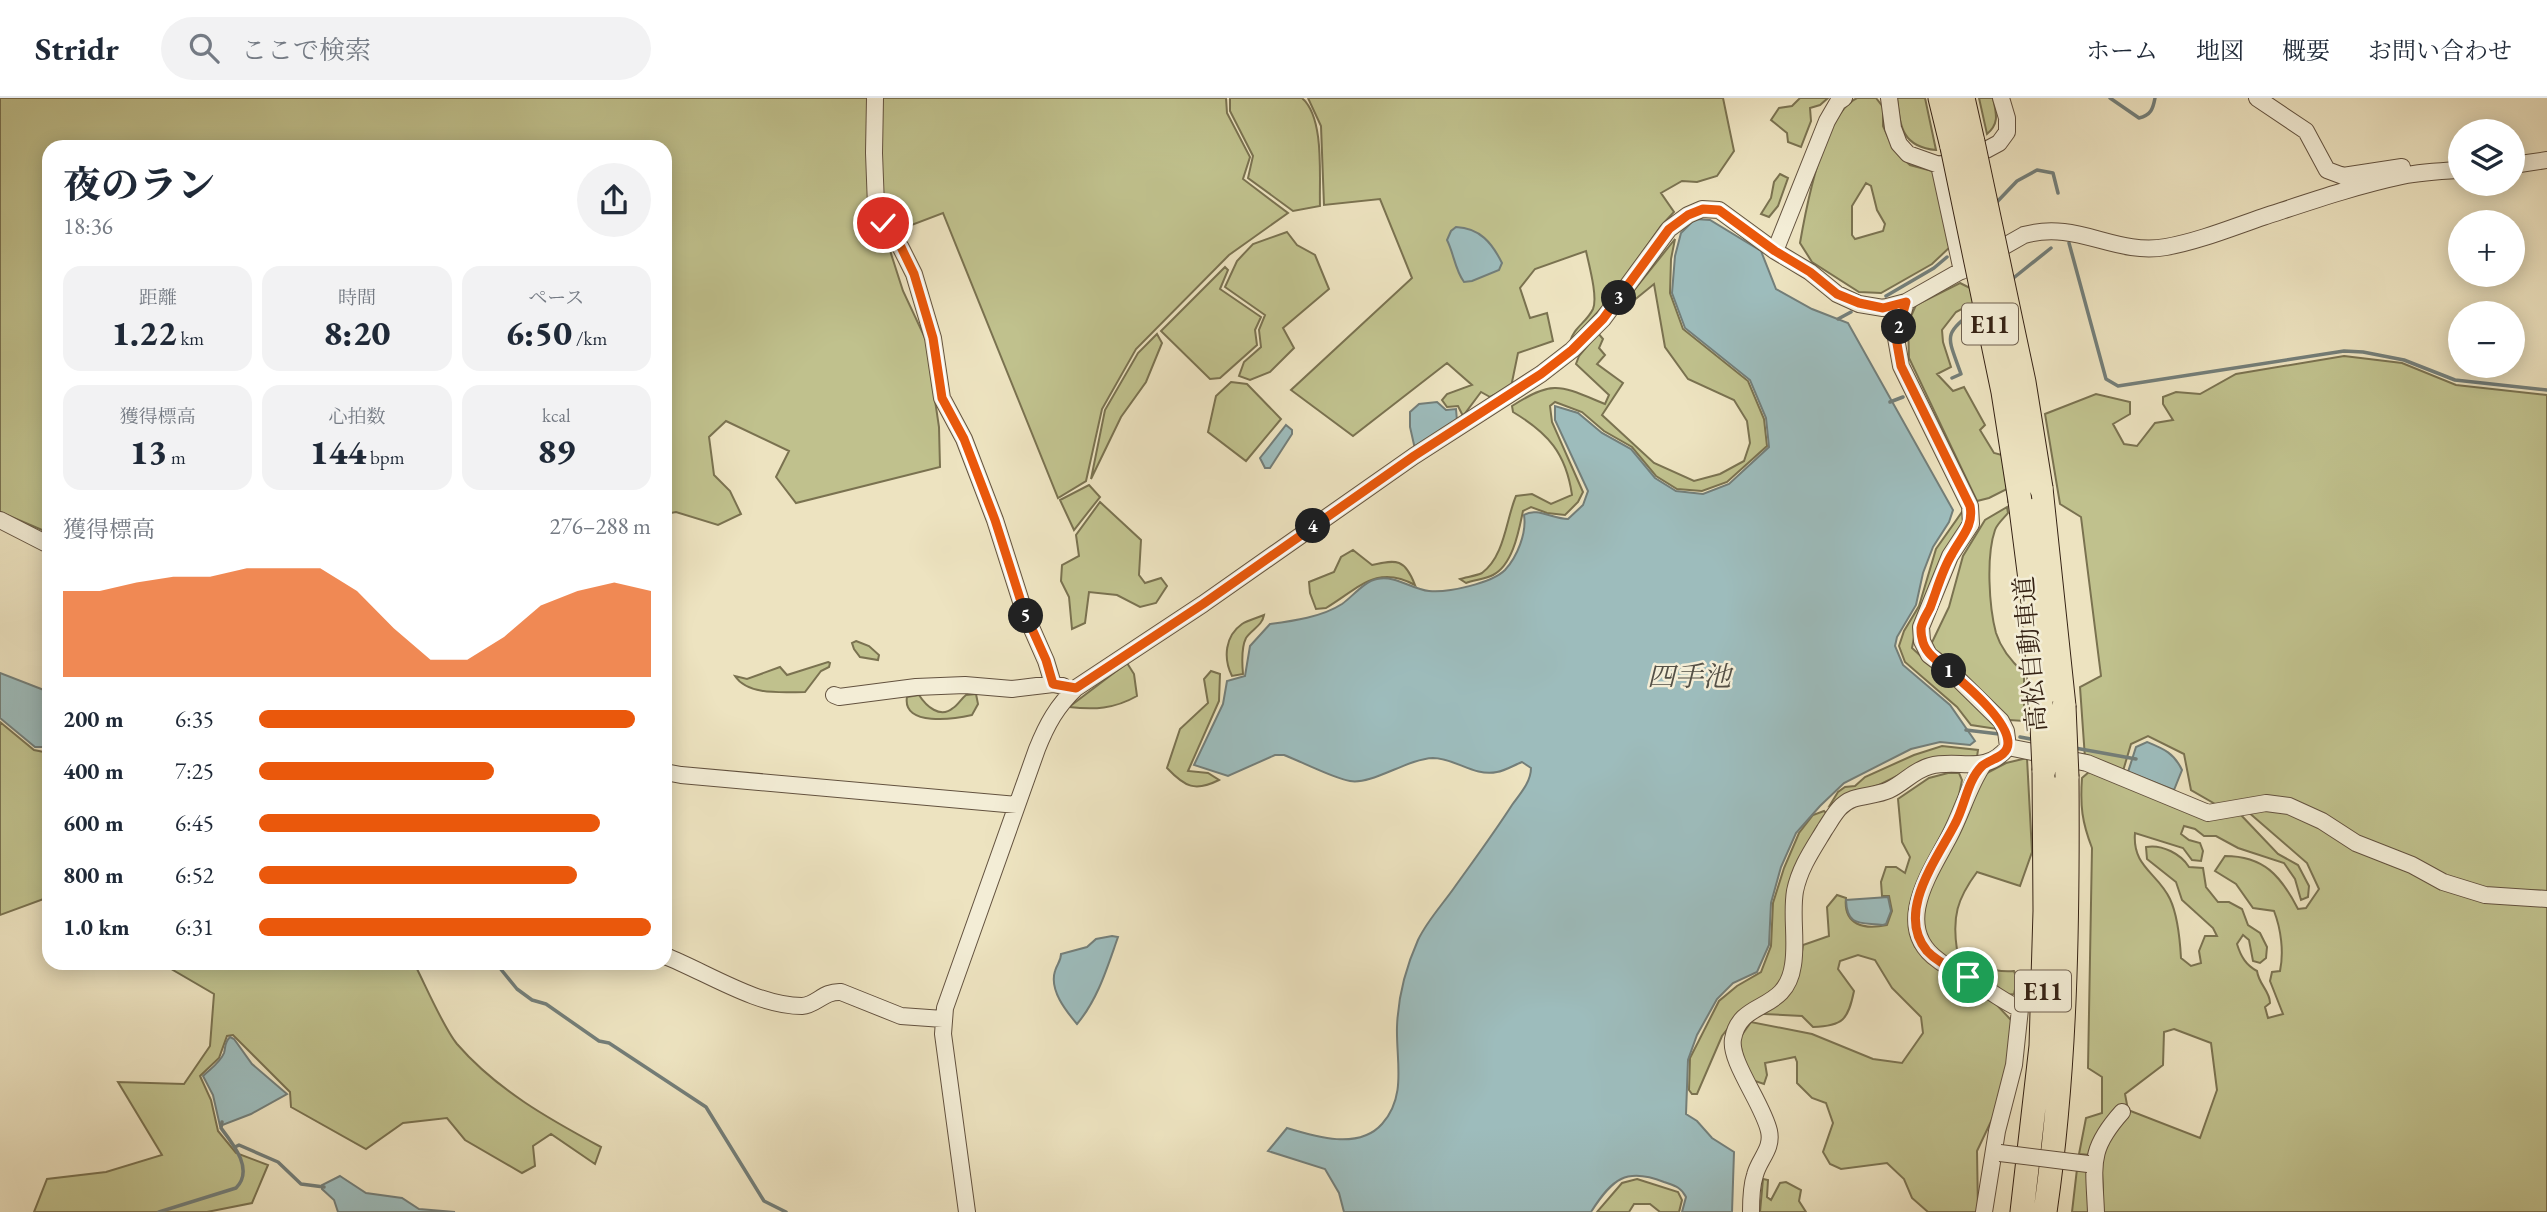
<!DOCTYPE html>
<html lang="ja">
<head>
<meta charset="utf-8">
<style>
  :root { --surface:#fff; --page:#f2f2f3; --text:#1f2937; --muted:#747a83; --line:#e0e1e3; --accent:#ea580c }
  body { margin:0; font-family:"EB Garamond","Noto Serif JP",serif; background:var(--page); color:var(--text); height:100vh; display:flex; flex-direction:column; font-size:26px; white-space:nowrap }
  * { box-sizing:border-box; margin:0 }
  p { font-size:23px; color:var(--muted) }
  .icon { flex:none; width:38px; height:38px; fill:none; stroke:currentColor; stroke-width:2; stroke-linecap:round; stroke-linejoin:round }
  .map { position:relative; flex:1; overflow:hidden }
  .drawer { position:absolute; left:42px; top:42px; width:630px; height:830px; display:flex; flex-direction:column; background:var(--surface); border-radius:21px; box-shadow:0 4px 18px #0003 }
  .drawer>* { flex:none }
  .buttons { position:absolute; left:2448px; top:21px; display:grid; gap:14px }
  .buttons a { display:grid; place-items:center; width:77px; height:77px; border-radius:50%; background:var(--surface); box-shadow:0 4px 18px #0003; font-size:35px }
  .pin { position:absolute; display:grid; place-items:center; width:60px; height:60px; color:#fff; margin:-30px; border:4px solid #fff; border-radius:50%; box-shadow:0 2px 7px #0007 }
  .km { position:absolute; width:35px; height:35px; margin:-18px; border-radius:50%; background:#222; color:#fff; font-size:19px; line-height:35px; text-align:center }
  .round { display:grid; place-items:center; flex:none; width:74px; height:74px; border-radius:37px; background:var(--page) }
  .overview { display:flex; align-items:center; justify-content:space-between; height:119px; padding:0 21px }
  h1 { font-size:38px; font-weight:800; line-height:52px }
  .figures { display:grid; grid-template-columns:repeat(3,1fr); gap:10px; height:119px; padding:7px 21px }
  .figures div { display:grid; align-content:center; border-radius:18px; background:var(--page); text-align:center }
  .figures b { font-size:35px; font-weight:800 }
  .figures small { font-size:19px; font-weight:400 }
  .figures p { font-size:19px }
  .chart { height:196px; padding:14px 21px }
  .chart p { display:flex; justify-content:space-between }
  .chart svg { width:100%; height:126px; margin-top:7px; fill:var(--accent); opacity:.7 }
  ul { padding:0 21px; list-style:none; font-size:23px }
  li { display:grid; grid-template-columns:112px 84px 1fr; align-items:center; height:52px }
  li i { height:18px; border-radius:9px; background:var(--accent) }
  header { display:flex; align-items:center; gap:42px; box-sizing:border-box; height:98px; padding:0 35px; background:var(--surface); border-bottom:2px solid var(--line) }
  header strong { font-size:33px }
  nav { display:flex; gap:38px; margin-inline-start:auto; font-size:24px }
  .search { width:490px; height:63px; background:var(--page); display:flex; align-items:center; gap:18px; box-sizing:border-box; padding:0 24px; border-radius:38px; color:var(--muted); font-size:26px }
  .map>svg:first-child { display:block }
  .green { fill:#c0c18d; stroke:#7a7250; stroke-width:2; fill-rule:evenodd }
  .water { fill:#9dbcbc; stroke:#737e79; stroke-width:2 }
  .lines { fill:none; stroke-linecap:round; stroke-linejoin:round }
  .stream { stroke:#737e79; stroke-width:3.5 }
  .minor-casing { stroke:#63523f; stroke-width:18 }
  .highway-casing { stroke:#352214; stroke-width:25 }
  .minor { stroke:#f3edd6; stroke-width:16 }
  .highway { stroke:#ede3c0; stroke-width:23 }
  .minor-bridge-casing { stroke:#63523f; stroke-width:18; stroke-linecap:butt }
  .highway-bridge-casing { stroke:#352214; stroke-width:25; stroke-linecap:butt }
  .minor-bridge { stroke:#f3edd6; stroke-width:16 }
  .highway-bridge { stroke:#ede3c0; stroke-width:23 }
  .route-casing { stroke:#fff; stroke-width:14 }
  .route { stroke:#ea580c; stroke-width:9 }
  .labels { text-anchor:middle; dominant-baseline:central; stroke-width:5; stroke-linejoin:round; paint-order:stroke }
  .shield { fill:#f3edd6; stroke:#6e5f4e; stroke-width:2 }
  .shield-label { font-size:24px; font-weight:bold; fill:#352214 }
  .street-label { font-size:26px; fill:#352214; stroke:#f3edd6 }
  .water-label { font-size:28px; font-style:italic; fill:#545046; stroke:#f3edd6 }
</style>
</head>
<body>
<header>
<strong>Stridr</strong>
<div class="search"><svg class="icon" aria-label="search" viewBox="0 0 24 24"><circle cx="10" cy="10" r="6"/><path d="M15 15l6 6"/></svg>ここで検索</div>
<nav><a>ホーム</a><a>地図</a><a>概要</a><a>お問い合わせ</a></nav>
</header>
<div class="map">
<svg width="2547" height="1114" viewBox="0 0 2547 1114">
  <rect width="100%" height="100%" fill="#ede3c0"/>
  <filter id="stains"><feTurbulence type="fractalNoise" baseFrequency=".00286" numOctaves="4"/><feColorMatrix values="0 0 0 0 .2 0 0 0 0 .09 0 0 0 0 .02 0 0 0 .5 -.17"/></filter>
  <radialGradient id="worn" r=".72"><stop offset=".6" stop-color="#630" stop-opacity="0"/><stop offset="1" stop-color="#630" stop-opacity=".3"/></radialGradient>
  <path class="green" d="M0,0H1226L1227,15L1250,59L1243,81L1288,115L1229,157L1136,251L1102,311L1086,383L1058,400L943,115L885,137L903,193L926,242L939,329L940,369L796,405L776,379L789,353L726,323L709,339L714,377L730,393L741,416L718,427L676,414L665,416V49H49V435L0,414Z
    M1230,0H1302C1325,20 1319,79 1320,108L1293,113L1248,80L1253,58L1230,13Z
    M1308,0H1723L1734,53L1717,78L1697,84L1682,83L1661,95L1674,114L1661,128L1608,203L1570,244C1573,230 1587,224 1593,211C1598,199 1589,167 1586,153L1535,171L1520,190L1530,220L1547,215L1553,243L1518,255L1511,289L1490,299L1481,294L1463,318L1458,308L1447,309L1442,302L1447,296L1472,287L1447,265L1353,338L1291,292L1412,180L1380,101L1324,107L1321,28Z
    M1800,0H1828L1820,7L1810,10L1811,23L1801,49L1788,44L1787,35L1771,22L1779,10L1792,8Z
    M1857,0H1876L1883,9V28L1894,52L1910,67L1936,74L1951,148L1932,166L1881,195L1859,194L1812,164L1800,145C1806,110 1823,16 1857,0ZM1866,85L1871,88L1877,112L1885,126L1883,133L1855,141L1852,137V108Z
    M1897,0H1925L1936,52C1903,49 1900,30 1897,0Z
    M1979,0H1993C1996,15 2000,25 1987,36Z
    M1780,76L1788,80L1778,108L1769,119L1761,116L1771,100L1774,84Z
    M1287,134L1297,147L1315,157L1329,191L1283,230L1294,250L1270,274L1250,282L1239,278L1244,264L1261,249L1259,232L1265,217L1225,189L1237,163L1253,146Z
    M1675,141L1671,161L1670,195L1683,231L1748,283L1764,321L1767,348L1727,384L1702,393L1677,391L1656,378L1632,349L1604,333L1582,314L1555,304L1550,308L1552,324L1583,394L1578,404L1565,417L1547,415L1531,409L1523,413C1519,432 1513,467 1493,477C1485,481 1475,482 1466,485L1460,481C1466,479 1476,478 1482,475C1505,458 1506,421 1516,398L1532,396L1551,406L1572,397C1566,355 1548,335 1513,314L1512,308C1554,281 1561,288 1605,306L1609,297L1576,266L1579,258L1598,235L1603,241L1599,250L1605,257L1597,266L1623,285L1602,317L1654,365L1694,383L1720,376L1744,363L1750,345L1747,323L1734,302L1688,281L1665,249L1654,186L1627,208L1631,196Z
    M1225,169L1228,172L1220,191L1261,219L1255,232L1257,247L1220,280L1210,281L1161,233Z
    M1960,185L1972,191L1975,204L1956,214L1942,232L1943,244L1951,269L1937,276L1953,293L1964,289L1985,327L1980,332L1994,355L2002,357L2007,391L1989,400L1977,403L1909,260L1908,225L1916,207Z
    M1157,236L1162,245L1146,284L1121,319L1091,381L1105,312L1138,255Z
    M2344,258L2402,265L2456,287L2547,297V793L2486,791L2446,779L2361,740L2290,701L2217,707L2191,692L2184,656L2148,638L2131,646L2123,673L2085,660L2080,589L2101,578L2081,419L2060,406L2045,316L2096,296L2130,304V316L2113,326L2124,346L2137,348L2155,325L2173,322L2163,306V299L2176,294L2200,296L2236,276Z
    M1231,284L1247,286L1281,321L1246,363L1208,334L1216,298Z
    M1089,387L1100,399L1074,432L1060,402Z
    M1100,404L1141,442L1139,477L1145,485L1161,480L1167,488L1156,505L1140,509L1117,497L1089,494L1085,525L1072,531L1069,499L1061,483L1062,467L1079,458L1076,437Z
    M2007,409L2008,415C2004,420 1997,426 1995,432C1986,458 1989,509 1996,535C2001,551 2012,564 2024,575V623L2009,622L1997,631L1971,627L1957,609L1905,564L1899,548L1904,533L1919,508L1936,451L1962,414L1966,417L1917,523L1912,550L1924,561L1949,509L1963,458L1985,422Z
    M1353,452L1372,467C1397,461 1405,461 1415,487C1377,466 1359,490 1326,510L1316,511L1310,495L1309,484L1334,474L1341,459Z
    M1264,517C1262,528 1252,531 1246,540C1241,550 1242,565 1243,576L1232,578C1223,560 1225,538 1242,526C1248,522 1257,520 1264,517Z
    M856,543L869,548L879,557L878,562L860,559L854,551L852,545Z
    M828,564L830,565L829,569L821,573L805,594C784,594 748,598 735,578L747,581L780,569L787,577Z
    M1127,565L1134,576L1137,598C1114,611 1094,612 1069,609Z
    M1211,573L1220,576L1219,603L1188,673L1208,675L1219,682C1195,694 1185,689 1167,670L1180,631L1208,605L1204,581Z
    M976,596L978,606L972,617C955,621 902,629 907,599L919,597C926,608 940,621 953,610C958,607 961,601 966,597Z
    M0,624L34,652L49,655V799L0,817Z
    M1942,648L1978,652L1977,659L1905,674L1879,687L1859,693L1830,707L1838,694L1845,689L1855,688L1865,679L1914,657Z
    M2027,660L2032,754L2020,788L1977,774C1957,801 1952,819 1957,852C1977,866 1989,875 2014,873L2017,882L2014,896L2006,897L1947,862L1923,837L1924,800L1985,676L2006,665Z
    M2089,674L2107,681L2239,715L2278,756L2298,767L2309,788L2308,799L2301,802L2295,781L2284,765L2238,750L2216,738H2204L2195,731L2184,728L2181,736L2189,742L2200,745L2203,753L2201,763L2192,762L2183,750L2135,735C2132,769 2158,775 2170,801C2178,818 2180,842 2181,860L2191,868L2201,865L2199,853L2205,838H2217L2213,830L2182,802L2176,784L2147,761L2146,749C2162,746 2181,756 2189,769L2203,770L2206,789L2218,804H2229L2242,811L2248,827L2260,835L2267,849L2266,860L2260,865L2253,863L2249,842L2243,837L2237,846C2241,859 2246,867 2257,873C2259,887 2270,893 2270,905L2265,909L2268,920L2283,916L2270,883L2272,874L2280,873C2284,854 2281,831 2274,813L2253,810L2236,786L2215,773L2225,758C2264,758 2281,778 2298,811L2306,810L2319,791L2307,765L2247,713H2286L2320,728L2376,761L2483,803L2547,807V1114H2072L2077,1071L2090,1073L2101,1101L2103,1092L2101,1058L2079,1056L2086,1020L2102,1015V979L2088,970L2092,750C2082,724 2080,708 2082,680ZM2174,931L2211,945L2217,992L2200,1040L2128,1012L2125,996L2163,967L2164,934Z
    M1948,675H1959L1962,682L1958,702L1910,823L1915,849L1957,881L1994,904L2011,922L2016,934L1995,1015L1977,1053L1978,1114H1928L1912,1100L1904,1081L1887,1065L1841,1071L1830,1066L1823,1054L1833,1025L1826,1005L1812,1000L1797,985V964L1795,959L1765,965L1767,977L1764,986L1752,982L1744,963L1739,941L1751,924L1812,936L1873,961L1902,965L1923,935L1921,919L1892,890L1875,862L1858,857L1840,863L1838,871L1854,893C1848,922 1843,928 1813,929L1802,918L1763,916C1798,895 1797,886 1803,847L1829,838L1827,809L1837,797L1846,800C1843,827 1864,832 1887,827L1892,813L1889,798H1882L1881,784L1886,769H1896L1905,775L1910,759L1902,744L1898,701L1929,680Z
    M1824,713L1828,717L1800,761L1785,883L1740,915L1722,938L1697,996H1692L1689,992L1690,960L1719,903L1737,888L1761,874L1771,848L1773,805L1784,770L1799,735L1813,717Z
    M161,865H414C425,886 443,929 457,946C497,992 549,1021 601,1049L595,1066L551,1036L533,1048L535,1068L522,1075L465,1042L447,1020L403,1025L366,1051L291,1009L290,994L233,937L227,938L219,960L200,978L211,1002L218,1033L236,1055L268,1067L252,1105L207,1114H34L47,1081L106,1074L162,1057L118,984L184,986L210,948L214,896Z
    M1637,1081L1678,1094L1682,1102L1679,1114H1660L1650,1106H1634L1629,1114H1597L1622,1085Z
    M1763,1081L1768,1082L1767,1099L1771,1102L1780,1085L1786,1084L1801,1092L1799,1103L1806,1114H1760Z"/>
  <path class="water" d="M1695,121L1710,122L1761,153L1776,191L1812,211L1848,225L1953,412L1949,424L1933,449L1923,475L1916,507L1897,539L1895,548L1903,567L1950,607L1975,643L1970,647L1940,644L1911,651L1844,685L1820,708L1796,735L1781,769L1771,805L1769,847L1757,874L1733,885L1717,901L1697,937L1688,962L1686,1016L1697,1023L1712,1040L1734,1054L1732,1114H1682L1686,1099C1681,1089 1675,1088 1664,1084C1626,1069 1612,1081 1591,1114H1344L1339,1095L1325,1071L1268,1053L1287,1030C1316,1039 1359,1052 1382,1026C1407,998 1396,963 1397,929C1398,899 1406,869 1418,842C1427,823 1442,807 1454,790C1474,762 1494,735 1512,707C1520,696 1531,684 1531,670L1522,664C1514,667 1505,673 1497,674C1474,679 1455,660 1433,660C1407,661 1372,687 1350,683C1335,681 1300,663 1284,657H1275L1228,678L1194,667L1223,606L1227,583L1245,578L1250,548L1270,526C1293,523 1322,519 1342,506C1352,499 1365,483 1377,481C1396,477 1411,491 1429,493C1448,495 1492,485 1505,472C1517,459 1527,435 1524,417C1536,409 1553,421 1568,421L1583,407L1588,393L1555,322V308L1578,315L1602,335L1631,351L1655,380L1676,393L1703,396L1729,386L1769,349L1766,320L1750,282L1685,230L1672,195L1675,158L1681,135Z
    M1456,129C1480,130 1492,145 1502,165L1499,172L1472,183L1464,184C1455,172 1454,156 1447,142L1451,133Z
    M1437,304L1446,312L1456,311L1457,323L1415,351L1410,329V314L1419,306Z
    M1286,327L1292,332V336L1270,370H1265L1260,360Z
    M0,575L49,594V644L46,649H35L0,620Z
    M2147,644C2164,651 2174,655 2182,672L2174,692L2128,674L2136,649Z
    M1888,799L1891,813L1886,826L1883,827C1862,824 1847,830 1846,802Z
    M1112,838L1118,839C1107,870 1098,901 1077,926C1066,913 1049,892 1055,873C1057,866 1061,863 1061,856L1087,849L1096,841Z
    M230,939L234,941L252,966L287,996L251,1016L220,1028L213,997L203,978C210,971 220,965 224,955C226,948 224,945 230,939Z
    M340,1078L366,1095L402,1100L419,1111L455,1114H338L334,1102L322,1091V1087Z"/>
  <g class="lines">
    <path class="stream" d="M2110,0L2139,20C2151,17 2153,11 2155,0
      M1995,106L2017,83L2037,72L2053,75L2058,95
      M2069,145L2106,281L2118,288L2344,253L2363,254L2404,262L2455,282L2547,292
      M2011,182L2051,150
      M1886,198L1934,170L1947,159
      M1838,221L1851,214
      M1952,280L1961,276C1946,234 1943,238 1978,209
      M1890,304L1903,299
      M1966,632L1999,636
      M2020,639L2036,642
      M2075,650L2136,661
      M495,864L517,891L532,902L546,906L599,943L609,945L706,1009L764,1103L786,1114
      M235,1049L239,1047L278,1064L301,1086L324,1089
      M159,1114L236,1090C254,1072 234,1047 221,1030L222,1024"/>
    <g class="minor-casing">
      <path id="minor" d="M875,0L874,55L876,108L883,125L901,150L914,176L933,240L942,300L964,341L995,422L1024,513L1046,563L1053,586
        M1889,0L1893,30L1899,46L1908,56L1939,67L1986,52L1999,45L2007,34V20L2001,0
        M2257,0L2306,33L2327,72L2343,78L2402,69
        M1939,67L1962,173
        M2513,67L2547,62
        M1775,153L1827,23L1838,4L1844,0
        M0,422L49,447
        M834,597L839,599L916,589L965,587L1012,591L1053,586L1063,588
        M2008,649L2087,665L2208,715L2266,705L2289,708L2322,723L2356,745L2412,767L2443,784L2485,797L2547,801
        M1983,667C1968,689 1962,715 1949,739C1930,775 1892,829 1938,862C1946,869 1957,872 1966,878C1985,889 2000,902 2020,911L2014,967L1997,1033L1984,1114
        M665,674L681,677L1017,707
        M665,858C706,874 757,908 802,908C817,907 823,893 841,894L901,918L943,921
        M967,1114L943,936L945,910L1037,651C1047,626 1057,608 1076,590L1203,506L1414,358L1541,276L1572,252L1603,221L1669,131L1688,117L1702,111L1719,112L1775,153L1810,174L1837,196L1859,206L1883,210L1906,204L2024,137C2078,122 2114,158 2166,149C2199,143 2231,130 2263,119C2309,104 2355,88 2402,78C2421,74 2441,73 2460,72
        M1751,1114C1751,1102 1751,1089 1755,1077C1759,1061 1773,1051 1769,1033C1763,1006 1729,963 1733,941C1740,900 1786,916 1793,867C1797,843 1791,817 1795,793C1800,769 1813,751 1825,731C1833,719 1839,706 1853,701C1865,697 1878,697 1889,692C1904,685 1914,672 1930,668C1960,660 1985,678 2008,649L2006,633L2001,623L1950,573L1929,557L1922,543L1921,529L1950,458L1971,426L1970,408L1901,268L1896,240L1906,204
        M2096,1114C2094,1066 2088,1052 2122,1014"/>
    </g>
    <g class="highway-casing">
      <path id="highway" d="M1940,0L1952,49
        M1963,0L1973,44
        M2041,390L2064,608
        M2020,403L2033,505L2041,604
        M2022,1114L2041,948L2045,813L2044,672
        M2045,1114C2066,970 2068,825 2067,679"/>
    </g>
    <use href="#minor" class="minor"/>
    <use href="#highway" class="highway"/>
    <g class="minor-bridge-casing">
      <path id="minor-bridge" d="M2000,1055L2088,1066"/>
    </g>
    <g class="highway-bridge-casing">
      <path id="highway-bridge" d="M1973,44L2024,284L2041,390
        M1952,49L2003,294L2020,403
        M2041,604L2044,672
        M2064,608L2067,679"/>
    </g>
    <use href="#minor-bridge" class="minor-bridge"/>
    <use href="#highway-bridge" class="highway-bridge"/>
  </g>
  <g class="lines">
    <g class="route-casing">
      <path id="route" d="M883,125L901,149L914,176L933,240L942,300L964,341L995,422L1024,513L1046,562L1053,586L1076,590L1203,506L1414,358L1541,276L1572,252L1603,221L1669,131L1688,117L1703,111L1719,112L1775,153L1810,174L1837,196L1859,205L1883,210L1906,204L1896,240L1901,268L1970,408C1974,428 1961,439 1952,456C1942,472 1937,492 1930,510C1927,516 1922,523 1921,530C1921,533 1921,537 1922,540C1924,555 1938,563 1948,572C1965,586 2008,622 2008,645C2008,659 1990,661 1982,668C1967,683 1965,708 1955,726C1937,761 1895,815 1927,853C1938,865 1954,871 1968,879"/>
    </g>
    <use href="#route" class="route"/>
  </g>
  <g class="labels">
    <g class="shield">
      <rect x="1962" y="205.5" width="56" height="41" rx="5"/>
      <rect x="2015" y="872.5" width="56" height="41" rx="5"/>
    </g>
    <g class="shield-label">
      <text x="1990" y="226">E11</text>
      <text x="2043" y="893">E11</text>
    </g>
    <g class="street-label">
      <text transform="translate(2030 556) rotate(-95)">高松自動車道</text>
    </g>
    <g class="water-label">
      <text x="1689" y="578">四手池</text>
    </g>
  </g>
  <rect width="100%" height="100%" filter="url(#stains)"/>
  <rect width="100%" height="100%" fill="url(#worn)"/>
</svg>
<div class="buttons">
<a><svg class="icon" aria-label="layers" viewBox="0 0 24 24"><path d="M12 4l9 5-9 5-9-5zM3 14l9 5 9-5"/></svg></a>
<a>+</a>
<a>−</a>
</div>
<div class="pin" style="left:1968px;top:879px;background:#1e9e55"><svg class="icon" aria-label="arrive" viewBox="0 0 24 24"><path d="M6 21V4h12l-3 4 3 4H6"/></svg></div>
<div class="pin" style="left:883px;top:125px;background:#d93025"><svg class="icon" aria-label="check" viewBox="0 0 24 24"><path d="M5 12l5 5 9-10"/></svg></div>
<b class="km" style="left:1949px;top:573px">1</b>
<b class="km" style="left:1899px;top:229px">2</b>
<b class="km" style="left:1619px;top:200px">3</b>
<b class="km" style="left:1313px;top:428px">4</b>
<b class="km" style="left:1026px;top:518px">5</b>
<section class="drawer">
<div class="overview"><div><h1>夜のラン</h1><p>18:36</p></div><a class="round"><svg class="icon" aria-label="share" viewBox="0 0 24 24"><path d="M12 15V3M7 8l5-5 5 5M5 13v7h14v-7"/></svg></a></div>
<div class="figures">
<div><p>距離</p><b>1.22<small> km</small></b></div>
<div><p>時間</p><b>8:20</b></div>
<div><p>ペース</p><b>6:50<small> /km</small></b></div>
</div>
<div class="figures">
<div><p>獲得標高</p><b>13<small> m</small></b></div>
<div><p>心拍数</p><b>144<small> bpm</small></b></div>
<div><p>kcal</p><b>89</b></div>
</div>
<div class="chart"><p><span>獲得標高</span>276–288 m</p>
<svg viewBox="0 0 160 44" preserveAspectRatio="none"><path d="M0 44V14L10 14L20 11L30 9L40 9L50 6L60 6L70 6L80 14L90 27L100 38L110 38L120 30L130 19L140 14L150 11L160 14V44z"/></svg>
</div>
<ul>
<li><b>200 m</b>6:35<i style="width:96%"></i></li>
<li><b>400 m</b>7:25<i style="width:60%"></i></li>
<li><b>600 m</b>6:45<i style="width:87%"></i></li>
<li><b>800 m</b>6:52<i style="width:81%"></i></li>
<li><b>1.0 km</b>6:31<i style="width:100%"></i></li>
</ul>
</section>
</div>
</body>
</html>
